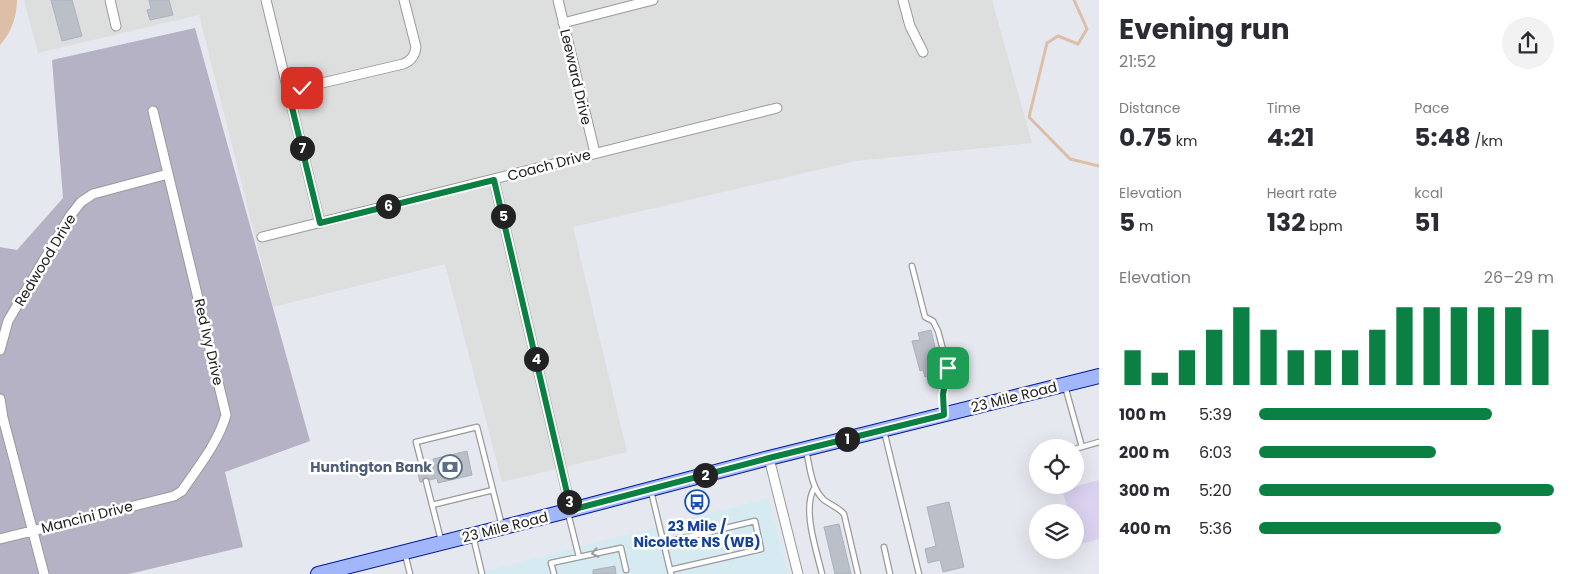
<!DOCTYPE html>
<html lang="en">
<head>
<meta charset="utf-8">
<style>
  :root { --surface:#fff; --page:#f2f2f3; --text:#2b2b33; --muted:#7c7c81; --accent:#0b8043 }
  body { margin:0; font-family:Poppins,sans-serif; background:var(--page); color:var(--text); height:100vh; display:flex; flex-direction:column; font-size:19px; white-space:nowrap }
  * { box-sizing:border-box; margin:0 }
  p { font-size:16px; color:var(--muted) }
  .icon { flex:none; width:28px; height:28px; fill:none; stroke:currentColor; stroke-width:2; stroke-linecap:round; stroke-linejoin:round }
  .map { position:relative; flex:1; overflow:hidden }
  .details { display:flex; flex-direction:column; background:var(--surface); width:475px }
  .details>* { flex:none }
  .fabs { position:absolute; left:1029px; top:439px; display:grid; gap:10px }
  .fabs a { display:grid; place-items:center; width:55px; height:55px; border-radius:50%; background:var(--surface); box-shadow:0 5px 20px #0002; font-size:25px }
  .pin { position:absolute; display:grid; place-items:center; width:42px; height:42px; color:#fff; margin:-21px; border-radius:10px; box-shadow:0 2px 8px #0006 }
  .km { position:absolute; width:25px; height:25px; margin:-12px; border-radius:50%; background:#222; color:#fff; font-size:14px; line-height:25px; text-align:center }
  .round { display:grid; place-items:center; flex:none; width:52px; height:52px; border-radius:26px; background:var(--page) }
  .head { display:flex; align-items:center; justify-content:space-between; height:85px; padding:0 20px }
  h1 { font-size:28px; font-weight:700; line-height:38px }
  .figures { display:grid; grid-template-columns:repeat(3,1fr); gap:8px; height:85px; padding:5px 20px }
  .figures div { display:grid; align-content:center }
  .figures b { font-size:25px; font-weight:700 }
  .figures small { font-size:14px; font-weight:400 }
  .figures p { font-size:14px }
  .chart { height:140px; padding:10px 20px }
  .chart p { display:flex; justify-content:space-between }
  .chart svg { width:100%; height:90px; margin-top:5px; stroke:var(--accent); stroke-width:6 }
  ul { padding:0 20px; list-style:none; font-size:16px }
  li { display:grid; grid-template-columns:80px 60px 1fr; align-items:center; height:38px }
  li i { height:12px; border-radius:6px; background:var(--accent) }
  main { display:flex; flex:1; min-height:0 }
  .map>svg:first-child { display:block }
  .residential { fill:#dddede }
  .commercial { fill:#d6eaf1 }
  .construction { fill:#b6b2c5 }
  .farmland { fill:#dad2ef }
  .water { fill:#ddbea7 }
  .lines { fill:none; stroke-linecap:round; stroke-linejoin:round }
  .stream { stroke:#ddbea7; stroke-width:3 }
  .building { fill:#babfc8; stroke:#a9b2c2 }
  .service-casing { stroke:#9a9a9a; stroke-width:7 }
  .minor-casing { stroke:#9a9a9a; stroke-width:11 }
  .primary-casing { stroke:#01169a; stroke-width:16 }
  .service { stroke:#fff; stroke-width:4.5 }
  .minor { stroke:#fff; stroke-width:9 }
  .primary { stroke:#a1b6fb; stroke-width:14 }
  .oneway { stroke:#9b9b9b }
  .route-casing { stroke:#fff; stroke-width:10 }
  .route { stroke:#0b8043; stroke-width:6 }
  .labels { text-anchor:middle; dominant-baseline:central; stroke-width:5; stroke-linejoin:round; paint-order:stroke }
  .street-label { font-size:14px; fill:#202020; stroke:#fff }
  .service-label { font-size:14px; font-weight:bold; fill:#4e5e75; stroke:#fff; text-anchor:end }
  .transit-label { font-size:14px; font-weight:bold; fill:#164399; stroke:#fff }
</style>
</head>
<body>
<main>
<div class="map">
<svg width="1099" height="574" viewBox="0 0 1099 574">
  <rect width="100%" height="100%" fill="#e6e8f0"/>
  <path class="residential" d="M24,0H992L1032,143L856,161L573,227L627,452L502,482L445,264L273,307L199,15L38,53Z"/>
  <path class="commercial" d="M769,498L788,574H474Z"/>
  <path class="construction" d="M195,28L310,441L225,472L243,547L129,574H0V247L17,250L63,198L52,60Z"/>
  <path class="farmland" d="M1099,480V539L1078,545L1075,534V512H1069L1062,490Z"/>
  <path class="water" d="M0,0H17C17,16 11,33 0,45Z"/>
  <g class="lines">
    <path class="stream" d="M1074,0L1087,29L1078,44L1058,36L1047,43L1029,117L1070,159L1099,166"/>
  </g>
  <path class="building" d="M51,0H72L82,36L62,41Z
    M149,0H169L173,15L150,20L147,10L151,9Z
    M931,330L941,373L925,377L923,370L920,371L912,341L920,340L918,333Z
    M467,451L472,475L438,483L437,478L430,480L425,477L423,478L422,482H420L417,470H419L420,472L424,473L426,472L427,468L435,466L433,459Z
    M949,502L964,567L943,572L940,560L928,563L925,549L936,546L927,507Z
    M839,524L851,574H835L824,527Z
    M615,566L616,574H593V570Z"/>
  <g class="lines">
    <g class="service-casing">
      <path id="service" d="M912,266L925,317L933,321L938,331L948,368L943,394V413
        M1065,386L1082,447
        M884,431L919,574
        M1075,449L1099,442
        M806,450C810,467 811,488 824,500C831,505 839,508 844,514L858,574
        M423,469L416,442L477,427L502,526
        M426,481L441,540
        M815,487C801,507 817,552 822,574
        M651,491L671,574
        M432,505L493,490
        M568,513L579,557
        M473,536L482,574
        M663,543L755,521L761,549L670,570
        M884,547L890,574
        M405,554L410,574
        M554,574L551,563L621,548L626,570"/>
    </g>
    <g class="minor-casing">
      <path id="minor" d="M110,0L116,26
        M266,0L320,223
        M558,0L595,153
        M903,0L910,26L923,52
        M563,23L653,0
        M288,91L403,64C411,61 415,56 416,47L404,0
        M494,180L571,510
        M262,237L777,108
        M0,350L8,321L70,216L81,202L93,194L168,174
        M0,399L3,418L44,574
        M769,458L798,574
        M0,539L174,496L182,491C198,467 218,443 226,415L153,111"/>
    </g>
    <g class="primary-casing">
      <path id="primary" d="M318,574L571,510L769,458L1099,376"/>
    </g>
    <use href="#service" class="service"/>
    <use href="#minor" class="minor"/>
    <use href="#primary" class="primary"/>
  </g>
  <defs><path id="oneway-chevron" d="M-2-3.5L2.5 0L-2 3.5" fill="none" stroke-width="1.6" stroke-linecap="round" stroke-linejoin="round" transform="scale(1.25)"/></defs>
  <use class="oneway" href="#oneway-chevron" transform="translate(595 553) rotate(168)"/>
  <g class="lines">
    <g class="route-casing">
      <path id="route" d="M302,88L288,91L320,223L494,180L571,510L769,458L944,415L943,394L948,368"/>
    </g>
    <use href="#route" class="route"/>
  </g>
  <defs>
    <g id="bank-ring" transform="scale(1.25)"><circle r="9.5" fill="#fff" stroke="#5c6f8a" stroke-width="1.5"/><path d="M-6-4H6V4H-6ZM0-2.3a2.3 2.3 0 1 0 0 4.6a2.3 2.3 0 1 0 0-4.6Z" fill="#5c6f8a"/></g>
    <g id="bus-ring" transform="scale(1.25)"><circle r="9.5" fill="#fff" stroke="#1a4fb4" stroke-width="1.5"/><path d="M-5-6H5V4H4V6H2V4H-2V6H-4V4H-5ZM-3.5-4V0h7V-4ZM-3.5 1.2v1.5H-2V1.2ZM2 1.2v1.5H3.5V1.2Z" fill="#1a4fb4"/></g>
  </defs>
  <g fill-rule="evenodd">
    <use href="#bank-ring" x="450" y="467"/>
    <use href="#bus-ring" x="697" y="502"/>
  </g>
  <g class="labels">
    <g class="street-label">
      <text transform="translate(576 77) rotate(77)">Leeward Drive</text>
      <text transform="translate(549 165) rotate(-15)">Coach Drive</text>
      <text transform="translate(45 260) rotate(-59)">Redwood Drive</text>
      <text transform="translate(209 342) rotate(77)">Red Ivy Drive</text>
      <text transform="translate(1014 397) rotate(-14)">23 Mile Road</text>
      <text transform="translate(87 517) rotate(-14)">Mancini Drive</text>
      <text transform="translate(505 527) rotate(-14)">23 Mile Road</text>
    </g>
    <g class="service-label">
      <text x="432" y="467">Huntington Bank</text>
    </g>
    <g class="transit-label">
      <text x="697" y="526">23 Mile /<tspan x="697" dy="16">Nicolette NS (WB)</tspan></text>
    </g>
  </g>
</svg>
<div class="fabs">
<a><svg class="icon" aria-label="locate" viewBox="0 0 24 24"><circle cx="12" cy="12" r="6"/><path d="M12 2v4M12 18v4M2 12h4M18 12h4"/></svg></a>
<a><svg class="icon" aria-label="layers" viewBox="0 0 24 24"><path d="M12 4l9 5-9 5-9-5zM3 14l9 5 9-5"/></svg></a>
</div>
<div class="pin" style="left:948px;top:368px;background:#1e9e55"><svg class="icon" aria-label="arrive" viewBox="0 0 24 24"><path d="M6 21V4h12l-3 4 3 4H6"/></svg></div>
<div class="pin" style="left:302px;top:88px;background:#d93025"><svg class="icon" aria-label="check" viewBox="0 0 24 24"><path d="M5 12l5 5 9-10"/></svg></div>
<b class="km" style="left:847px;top:439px">1</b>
<b class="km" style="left:705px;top:475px">2</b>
<b class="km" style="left:569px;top:502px">3</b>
<b class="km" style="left:536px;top:359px">4</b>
<b class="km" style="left:503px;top:216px">5</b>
<b class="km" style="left:388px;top:206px">6</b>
<b class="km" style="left:302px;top:148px">7</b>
</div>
<section class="details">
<div class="head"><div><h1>Evening run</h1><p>21:52</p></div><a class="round"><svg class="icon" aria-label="share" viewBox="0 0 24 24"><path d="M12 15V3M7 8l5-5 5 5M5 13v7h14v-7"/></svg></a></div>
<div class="figures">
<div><p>Distance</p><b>0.75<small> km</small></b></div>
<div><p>Time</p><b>4:21</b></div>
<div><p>Pace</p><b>5:48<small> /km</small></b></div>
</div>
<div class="figures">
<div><p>Elevation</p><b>5<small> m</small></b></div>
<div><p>Heart rate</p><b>132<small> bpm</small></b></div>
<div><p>kcal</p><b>51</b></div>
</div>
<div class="chart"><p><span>Elevation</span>26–29 m</p>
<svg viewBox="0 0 160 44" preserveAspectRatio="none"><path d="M5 44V27M15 44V38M25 44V27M35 44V17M45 44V6M55 44V17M65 44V27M75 44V27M85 44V27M95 44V17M105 44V6M115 44V6M125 44V6M135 44V6M145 44V6M155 44V17"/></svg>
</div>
<ul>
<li><b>100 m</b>5:39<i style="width:79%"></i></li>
<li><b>200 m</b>6:03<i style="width:60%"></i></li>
<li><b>300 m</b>5:20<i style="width:100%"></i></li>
<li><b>400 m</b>5:36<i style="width:82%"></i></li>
</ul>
</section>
</main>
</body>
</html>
